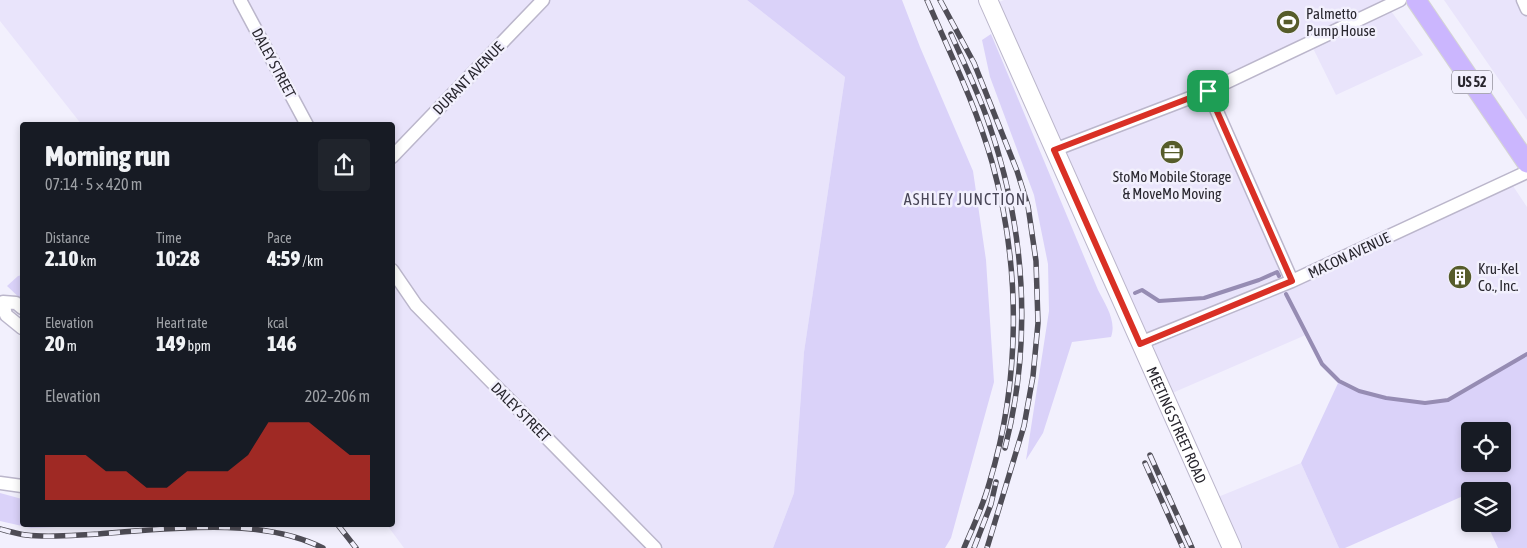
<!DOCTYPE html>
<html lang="en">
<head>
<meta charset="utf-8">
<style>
  :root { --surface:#171b24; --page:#20242c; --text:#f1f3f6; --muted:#9ea1a6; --accent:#d93025 }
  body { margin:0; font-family:"Asap Condensed",sans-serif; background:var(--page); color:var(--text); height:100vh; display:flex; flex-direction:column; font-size:19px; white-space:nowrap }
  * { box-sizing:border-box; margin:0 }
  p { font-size:16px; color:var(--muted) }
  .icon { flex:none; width:28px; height:28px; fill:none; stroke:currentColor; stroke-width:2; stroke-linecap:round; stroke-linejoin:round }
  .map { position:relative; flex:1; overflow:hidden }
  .drawer { position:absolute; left:20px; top:122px; width:375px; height:405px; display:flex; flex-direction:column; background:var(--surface); border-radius:5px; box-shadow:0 2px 8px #0003 }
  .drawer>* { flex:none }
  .controls { position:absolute; left:1461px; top:422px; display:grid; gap:10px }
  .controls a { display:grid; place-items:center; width:50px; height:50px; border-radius:5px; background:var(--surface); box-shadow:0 2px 8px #0003; font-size:25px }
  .pin { position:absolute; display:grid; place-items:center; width:42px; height:42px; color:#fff; margin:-21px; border-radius:10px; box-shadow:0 2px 8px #0006 }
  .round { display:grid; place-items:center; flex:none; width:52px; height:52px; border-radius:5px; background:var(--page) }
  .head { display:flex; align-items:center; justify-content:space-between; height:85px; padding:0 25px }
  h1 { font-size:28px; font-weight:800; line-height:38px }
  .metrics { display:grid; grid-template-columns:repeat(3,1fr); gap:8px; height:85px; padding:5px 25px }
  .metrics div { display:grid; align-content:center }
  .metrics b { font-size:21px; font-weight:800 }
  .metrics small { font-size:14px; font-weight:400 }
  .metrics p { font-size:14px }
  .chart { height:140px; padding:10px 25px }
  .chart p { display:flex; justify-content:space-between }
  .chart svg { width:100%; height:90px; margin-top:5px; fill:var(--accent); opacity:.7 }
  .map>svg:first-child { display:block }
  .built { fill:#e9e4fb }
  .green { fill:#dad2f9; fill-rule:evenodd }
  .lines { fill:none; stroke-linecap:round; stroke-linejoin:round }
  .stream { stroke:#968cb3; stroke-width:4 }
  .street-casing { stroke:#bbb6cb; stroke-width:15 }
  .secondary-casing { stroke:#bbb6cb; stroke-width:20 }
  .primary-casing { stroke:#d4d4d5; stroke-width:21 }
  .street { stroke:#fff; stroke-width:12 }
  .secondary { stroke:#fff; stroke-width:18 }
  .primary { stroke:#cbb6fe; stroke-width:19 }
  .rail-casing { stroke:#4f4d56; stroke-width:5.5 }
  .rail { stroke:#f2f0fd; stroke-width:4; stroke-dasharray:11; stroke-linecap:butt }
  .route-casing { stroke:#fff; stroke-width:10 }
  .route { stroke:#d93025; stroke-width:6 }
  .labels { text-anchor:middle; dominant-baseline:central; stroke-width:5; stroke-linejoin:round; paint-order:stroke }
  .shield { fill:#f2f0fd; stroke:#65636d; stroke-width:1 }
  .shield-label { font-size:14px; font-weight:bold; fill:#29272f }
  .poi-label { font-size:15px; fill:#29272f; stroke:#f2f0fd; text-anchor:start }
  .street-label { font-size:15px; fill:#29272f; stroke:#f2f0fd }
  .neighbourhood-label { font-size:16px; letter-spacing:1px; fill:#484556; stroke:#f2f0fd }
</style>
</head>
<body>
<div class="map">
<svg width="1527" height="548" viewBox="0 0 1527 548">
  <rect width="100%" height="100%" fill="#f2f0fd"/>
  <path class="built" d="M0,0H747L845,77L804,352L794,493L773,548H404L387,525H392V125H82L0,21Z
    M1004,0H1383L1423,55L1336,95L1310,42L1208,90L1292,281L1509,180L1527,207V354L1448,400L1425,403L1410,402L1386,398L1359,391L1339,381L1322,364L1308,334L1170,394L999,2Z
    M1444,0H1523L1527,9V120Z
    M1301,463L1339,548H1241L1218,497Z"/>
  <path class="green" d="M747,0H902L920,47L973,171L986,260L994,382L951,538L945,548H773L794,493L804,352L845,77Z
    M991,34L1098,290C1105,304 1117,321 1111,337L1072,342L1043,433L1026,460L1049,311L1048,264L1034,195L990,77L982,40Z
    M22,275V300L7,286L18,276Z
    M1527,354V548H1498L1487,524H1502V491H1470V493L1345,548H1339L1301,463L1339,381L1359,391L1386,398L1425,403L1448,400ZM1470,431H1502V464H1470Z
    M0,493L22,499V525H108L31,528L0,521Z"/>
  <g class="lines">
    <path class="stream" d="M1135,293L1142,290L1159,301L1204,298L1259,280L1277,272L1279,276
      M1286,294L1322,364L1339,381L1359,391L1386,398L1425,403L1448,400L1527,354"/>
    <g class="street-casing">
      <path id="street" d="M240,0L307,125
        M1523,0L1527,9
        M1208,91L1292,281
        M1054,150L1208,91L1400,0
        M392,157L543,0
        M392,270L416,305L655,548
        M22,308L16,303L3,302L6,315L22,328
        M1140,343L1292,281L1527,172
        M0,483L22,486"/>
    </g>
    <g class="secondary-casing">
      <g id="secondary">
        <path id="s1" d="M988,0L1232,548"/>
      </g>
    </g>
    <g class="primary-casing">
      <path id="primary" d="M1416,0L1527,163"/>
    </g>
    <use href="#street" class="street"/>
    <use href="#secondary" class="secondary"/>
    <use href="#primary" class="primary"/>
    <g class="rail-casing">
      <path id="rail" d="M927,0C950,53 976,106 992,162C1021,267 1021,380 989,484C983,506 973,527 964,548
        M940,0L974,63L1017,171L1028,206L1036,261L1038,323L1033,376L1024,426L987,548
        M951,34C964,63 978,92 988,121C1025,226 1033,340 1005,448
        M1150,455L1192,548
        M1145,463L1183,548
        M338,525L356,548
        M0,529C8,531 17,534 26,535C50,538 74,535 98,534C167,529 259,516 323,548
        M974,548L991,504L996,482"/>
    </g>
    <use href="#rail" class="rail"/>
  </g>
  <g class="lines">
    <g class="route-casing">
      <path id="route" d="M1208,91L1292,281L1140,344L1054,150Z"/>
    </g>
    <use href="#route" class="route"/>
  </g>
  <defs>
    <g id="stadium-disc" transform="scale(1.25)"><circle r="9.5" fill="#565c2a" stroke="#f2f0fd"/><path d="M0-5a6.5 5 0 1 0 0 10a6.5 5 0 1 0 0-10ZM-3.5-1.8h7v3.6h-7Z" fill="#fff"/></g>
    <g id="office-disc" transform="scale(1.25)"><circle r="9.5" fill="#565c2a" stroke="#f2f0fd"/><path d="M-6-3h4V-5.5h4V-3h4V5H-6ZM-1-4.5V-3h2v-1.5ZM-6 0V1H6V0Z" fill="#fff"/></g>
    <g id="building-disc" transform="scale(1.25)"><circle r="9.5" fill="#565c2a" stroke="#f2f0fd"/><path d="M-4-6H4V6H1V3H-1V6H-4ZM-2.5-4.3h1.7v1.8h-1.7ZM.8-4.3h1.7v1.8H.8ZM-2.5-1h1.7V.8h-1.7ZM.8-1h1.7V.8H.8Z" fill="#fff"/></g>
  </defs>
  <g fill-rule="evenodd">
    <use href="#stadium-disc" x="1288" y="22"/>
    <use href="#office-disc" x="1172" y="152"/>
    <use href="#building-disc" x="1460" y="277"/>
  </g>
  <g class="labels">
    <rect class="shield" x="1452" y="70.5" width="40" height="23" rx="4"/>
    <g class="shield-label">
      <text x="1472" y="82">US 52</text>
    </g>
    <g class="poi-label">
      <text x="1306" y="13">Palmetto<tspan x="1306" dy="17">Pump House</tspan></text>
      <text x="1172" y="176" text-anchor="middle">StoMo Mobile Storage<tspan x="1172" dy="17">&amp; MoveMo Moving</tspan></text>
      <text x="1478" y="268">Kru-Kel<tspan x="1478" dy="17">Co., Inc.</tspan></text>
    </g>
    <g class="street-label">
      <text transform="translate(274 63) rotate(62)">DALEY STREET</text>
      <text transform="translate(468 78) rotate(-46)">DURANT AVENUE</text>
      <text transform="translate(1349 255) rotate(-25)">MACON AVENUE</text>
      <text transform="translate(521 412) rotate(45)">DALEY STREET</text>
      <text stroke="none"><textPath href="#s1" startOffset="465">MEETING STREET ROAD</textPath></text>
    </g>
    <g class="neighbourhood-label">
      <text x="965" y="199">ASHLEY JUNCTION</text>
    </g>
  </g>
</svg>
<div class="controls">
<a><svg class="icon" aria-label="locate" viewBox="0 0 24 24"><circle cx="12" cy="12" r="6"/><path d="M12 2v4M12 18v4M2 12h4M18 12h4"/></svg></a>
<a><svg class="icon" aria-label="layers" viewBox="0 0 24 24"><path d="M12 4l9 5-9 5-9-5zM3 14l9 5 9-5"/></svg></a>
</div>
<div class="pin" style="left:1208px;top:91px;background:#1e9e55"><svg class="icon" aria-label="arrive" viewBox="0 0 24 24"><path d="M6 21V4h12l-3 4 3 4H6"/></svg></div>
<section class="drawer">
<div class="head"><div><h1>Morning run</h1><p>07:14 · 5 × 420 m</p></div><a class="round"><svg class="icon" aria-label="share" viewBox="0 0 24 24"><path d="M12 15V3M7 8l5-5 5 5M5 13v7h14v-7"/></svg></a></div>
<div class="metrics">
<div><p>Distance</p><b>2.10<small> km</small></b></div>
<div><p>Time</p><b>10:28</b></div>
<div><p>Pace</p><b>4:59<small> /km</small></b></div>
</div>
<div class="metrics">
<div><p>Elevation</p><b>20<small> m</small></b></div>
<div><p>Heart rate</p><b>149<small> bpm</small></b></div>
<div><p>kcal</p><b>146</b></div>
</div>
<div class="chart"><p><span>Elevation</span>202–206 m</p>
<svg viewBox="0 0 160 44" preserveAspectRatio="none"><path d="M0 44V22L10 22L20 22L30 30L40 30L50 38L60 38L70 30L80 30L90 30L100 22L110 6L120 6L130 6L140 14L150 22L160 22V44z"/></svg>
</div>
</section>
</div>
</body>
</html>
